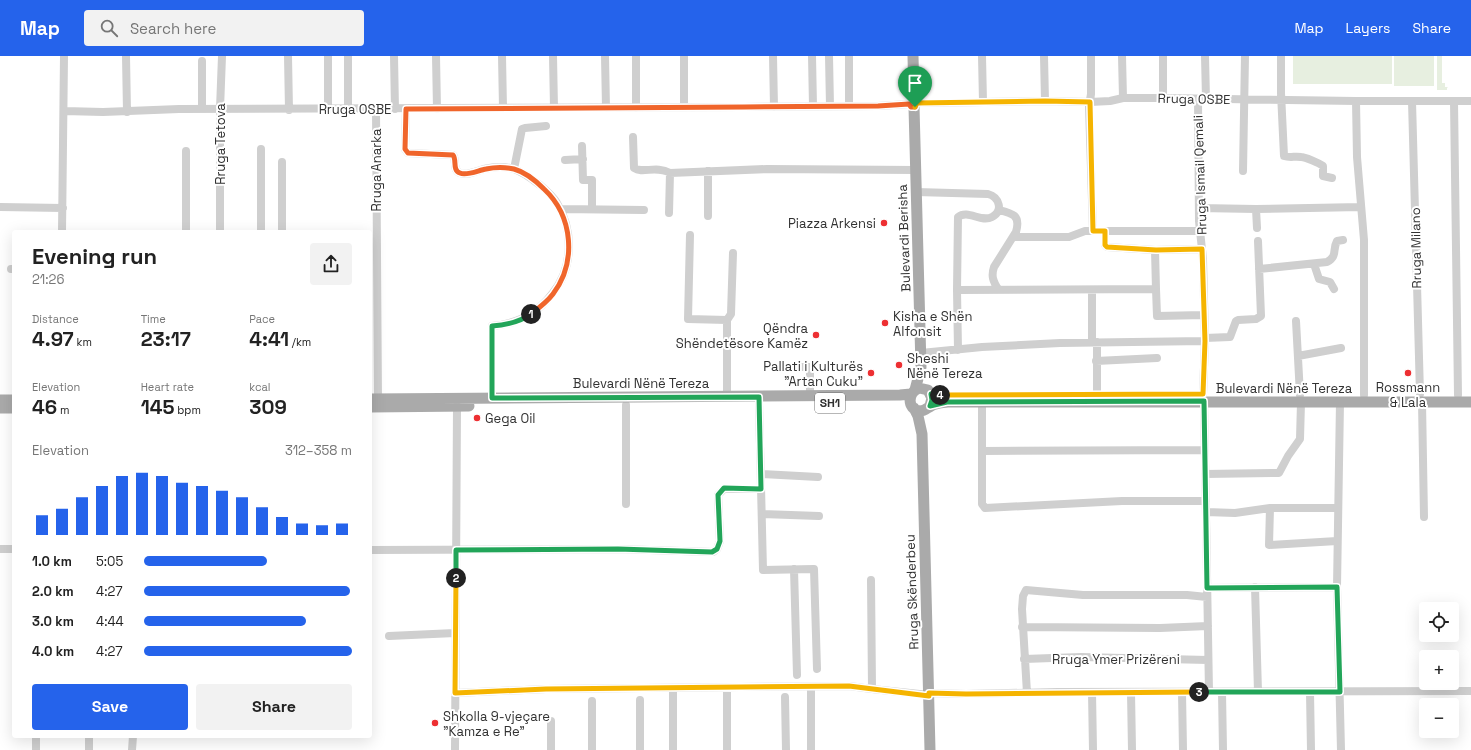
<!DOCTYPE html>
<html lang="en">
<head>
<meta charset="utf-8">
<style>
  :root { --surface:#fff; --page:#f2f2f2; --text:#222; --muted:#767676; --accent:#2563eb }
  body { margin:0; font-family:"Space Grotesk",sans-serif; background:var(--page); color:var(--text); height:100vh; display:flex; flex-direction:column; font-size:15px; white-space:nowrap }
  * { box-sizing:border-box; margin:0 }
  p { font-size:13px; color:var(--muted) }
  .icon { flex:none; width:22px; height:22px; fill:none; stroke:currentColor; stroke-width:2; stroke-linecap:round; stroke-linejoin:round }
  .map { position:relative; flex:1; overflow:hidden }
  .side { position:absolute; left:12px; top:174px; width:360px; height:508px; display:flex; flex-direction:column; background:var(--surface); border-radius:4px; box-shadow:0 4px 16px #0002 }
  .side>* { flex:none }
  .tools { position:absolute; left:1419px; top:546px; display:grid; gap:8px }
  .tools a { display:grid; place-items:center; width:40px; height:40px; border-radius:4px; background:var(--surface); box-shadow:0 4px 16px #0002; font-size:20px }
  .pin { position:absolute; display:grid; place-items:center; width:34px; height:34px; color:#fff; margin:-41px -17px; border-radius:50% 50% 50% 0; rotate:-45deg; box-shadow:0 0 4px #0007 }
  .pin .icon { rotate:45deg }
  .km { position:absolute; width:20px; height:20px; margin:-10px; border-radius:50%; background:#222; color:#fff; font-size:11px; line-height:20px; text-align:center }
  .round { display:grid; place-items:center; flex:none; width:42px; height:42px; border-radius:4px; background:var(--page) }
  .summary { display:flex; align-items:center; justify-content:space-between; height:68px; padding:0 20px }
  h1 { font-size:22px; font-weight:700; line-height:30px }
  .metrics { display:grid; grid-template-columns:repeat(3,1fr); gap:6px; height:68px; padding:4px 20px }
  .metrics div { display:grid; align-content:center }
  .metrics b { font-size:20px; font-weight:700 }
  .metrics small { font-size:11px; font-weight:400 }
  .metrics p { font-size:11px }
  .chart { height:112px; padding:8px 20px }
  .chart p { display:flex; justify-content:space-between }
  .chart svg { width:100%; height:72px; margin-top:4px; stroke:var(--accent); stroke-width:6 }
  .cta { display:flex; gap:8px; margin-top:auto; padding:8px 20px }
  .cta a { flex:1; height:46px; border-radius:4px; background:var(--accent); color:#fff; font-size:16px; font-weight:700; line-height:46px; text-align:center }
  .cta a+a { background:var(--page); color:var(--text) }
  ul { padding:0 20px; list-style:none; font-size:13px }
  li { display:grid; grid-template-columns:64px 48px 1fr; align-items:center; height:30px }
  li i { height:10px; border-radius:5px; background:var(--accent) }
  header { display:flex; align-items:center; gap:24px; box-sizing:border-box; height:56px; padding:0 20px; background:var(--accent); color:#fff }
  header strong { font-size:19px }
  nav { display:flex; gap:22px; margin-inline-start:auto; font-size:14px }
  .search { width:280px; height:36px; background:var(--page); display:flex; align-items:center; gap:10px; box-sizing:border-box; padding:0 14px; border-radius:4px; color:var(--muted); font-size:15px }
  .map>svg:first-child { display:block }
  .green { fill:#e7efe0 }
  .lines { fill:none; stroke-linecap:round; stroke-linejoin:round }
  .minor { stroke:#cfcfcf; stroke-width:8 }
  .major { stroke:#aaa; stroke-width:11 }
  .split-1-casing { stroke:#fff; stroke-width:8 }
  .split-2-casing { stroke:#fff; stroke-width:8 }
  .split-3-casing { stroke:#fff; stroke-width:8 }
  .split-4-casing { stroke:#fff; stroke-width:8 }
  .split-5-casing { stroke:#fff; stroke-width:8 }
  .split-1 { stroke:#f0652b; stroke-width:5 }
  .split-2 { stroke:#22a559; stroke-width:5 }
  .split-3 { stroke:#f5b400; stroke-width:5 }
  .split-4 { stroke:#22a559; stroke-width:5 }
  .split-5 { stroke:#f5b400; stroke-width:5 }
  .poi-dot { fill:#ed2f32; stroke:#fff; stroke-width:1.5 }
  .labels { text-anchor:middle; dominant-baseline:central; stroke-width:4; stroke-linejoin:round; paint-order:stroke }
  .shield { fill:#fff; stroke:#707070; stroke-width:1 }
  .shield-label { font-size:12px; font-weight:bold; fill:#323232 }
  .street-label { font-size:13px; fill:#323232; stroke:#fff }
  .poi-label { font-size:13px; fill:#323232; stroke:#fff; text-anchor:start }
</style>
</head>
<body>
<header>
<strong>Map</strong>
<div class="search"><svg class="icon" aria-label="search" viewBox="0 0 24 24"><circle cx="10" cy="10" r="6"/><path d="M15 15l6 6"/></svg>Search here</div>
<nav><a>Map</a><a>Layers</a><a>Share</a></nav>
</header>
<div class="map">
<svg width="1471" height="694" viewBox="0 0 1471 694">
  <rect width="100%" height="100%" fill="#fff"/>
  <path class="green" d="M1293,0H1392V28H1293Z
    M1394,0H1434V30H1394Z
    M1437,0H1442V27H1445V31H1448L1447,32V34H1437Z"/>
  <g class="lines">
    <path class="minor" d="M126,0L127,56
      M288,0L289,54
      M328,0V54
      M348,0V53
      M394,0L395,53
      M436,0L437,53
      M502,0L503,52
      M553,0L554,52
      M605,0L606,52
      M636,0V52
      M684,0V51
      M773,0L774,51
      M812,0L813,50
      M829,0L830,50
      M849,0V50
      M982,0L983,46
      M1044,0L1045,45
      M1091,0V38L1089,50L1093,175
      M1122,0L1123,42
      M1163,0V42
      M1205,0L1206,43
      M1281,0V37L1284,100C1290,102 1295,100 1301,101C1305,101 1319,107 1323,110V120L1332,122
      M1198,43L1199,165L1203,203L1205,285L1203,338
      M1356,45L1357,101L1364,184V339
      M1412,45L1420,338
      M1454,45L1458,339
      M917,47L1045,45L1090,46L1110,45L1123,42H1163L1356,45H1471
      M202,53V5
      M376,53L378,343
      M406,53L405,93L408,97L453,99C457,104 452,114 460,117C466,120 477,115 484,113C493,111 504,110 514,113C523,116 532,123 540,129C546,134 553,140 557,147C574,175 573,213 552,238C537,258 517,268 492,270V342
      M64,55L103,56L179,53L744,51L878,50L909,48
      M633,81L634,112C643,118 656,109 670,117L669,157
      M582,90L583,124H592V152
      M261,93V176
      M186,95V176
      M565,104L583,103
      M282,106V176
      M514,113L522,73L525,72L546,70
      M708,115V160
      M1243,115L1245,0
      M670,117L767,113L916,114
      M916,136L988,138C999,141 1004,155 992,161C981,167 968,153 958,161L957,234L1156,233L1157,260L1204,259
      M0,151L63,152
      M1199,152L1256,153L1361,151
      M560,153L644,154
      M1256,153L1257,172
      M1105,175V189L1107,191L1155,194L1202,193
      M62,176L64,0
      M220,176V53L222,0
      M690,179L688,263L727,264
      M1013,181H1069L1085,175H1200
      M1155,194L1156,233
      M1314,208L1319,223L1330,226L1334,233
      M11,213H14
      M1259,213L1327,206C1338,200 1332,194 1337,185L1343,184
      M998,233C993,225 991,220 994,211L1016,176C1021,159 1012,157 999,154
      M957,234L958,294
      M1296,265L1300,339
      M1205,282L1230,281L1236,265L1238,264L1256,263L1261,260L1258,185
      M1092,286V234
      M1097,286V339
      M921,297L982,291L1060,287L1205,285
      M1298,300L1341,292
      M1096,305L1157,302
      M780,311H810V341
      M727,341V264L731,258L733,197
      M1204,345L1209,636
      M982,346V448L985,452L1122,445H1206
      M1340,346L1337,531L1341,694
      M1422,346L1424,461
      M759,347L763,514L814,513L817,613
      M626,349V448
      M982,395L1205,394
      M761,418L818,421
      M1205,418L1279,417L1288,400L1300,383L1301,346
      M1270,452L1269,489L1337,485
      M1206,456L1235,457L1270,452H1338
      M762,458L819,460
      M0,493H14
      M370,494L618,493L713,496L717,493L720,485L718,439L724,433H761
      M794,513L797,619
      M871,524L872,633L929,639
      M1255,531L1258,636
      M1207,532L1337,531
      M1022,571L1160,572L1208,570
      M389,580L455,577
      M1024,603L1081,601L1208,604
      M811,631V694
      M1092,636L1093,694
      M1131,636L1132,694
      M1182,636L1183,694
      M1222,636L1223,694
      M1310,636L1311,694
      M455,637L546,633L849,630L872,633
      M929,637L966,638L1058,636L1471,635
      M1027,637L1022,553L1023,540L1026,534L1083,539H1187L1207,541
      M785,641L786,694
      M640,644V694
      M551,665V694
      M36,680V694
      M89,680V694
      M132,694L133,680
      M455,694L457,350
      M592,694V645
      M673,694V632
      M727,694V632"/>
    <path class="major" d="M913,0L914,43
      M914,51L921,311L915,334
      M370,343L900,339L911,338
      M0,344H14
      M930,350L932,342L928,334L919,332C908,336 906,353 920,355C925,355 927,352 931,350C936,347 942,347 947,346H1471
      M370,351L469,350
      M0,352H14
      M914,352L918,360L922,378L930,694"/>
  </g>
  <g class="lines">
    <g class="split-1-casing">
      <path id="split-1" d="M531,258C539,252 547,246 553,238C577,206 573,160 544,133C536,125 525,116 514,113C505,111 495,111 486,113C479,114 467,120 460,117C452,114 457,104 453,99L408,97L405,93L406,53L744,51L878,50L909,48L911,51H915"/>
    </g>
    <g class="split-2-casing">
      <path id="split-2" d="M456,522V494L618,493L712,496L717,493L720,485L718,439L724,432L761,433L759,341L492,342V270C506,269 520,266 531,258"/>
    </g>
    <g class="split-3-casing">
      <path id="split-3" d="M456,522L455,637L546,633L849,630L929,640V637L966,638L1199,636"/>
    </g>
    <g class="split-4-casing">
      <path id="split-4" d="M940,339L931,338L932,344L930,350L947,346L1204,345L1207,532L1337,531L1340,636H1199"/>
    </g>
    <g class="split-5-casing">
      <path id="split-5" d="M915,51L917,47L1045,45L1090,46L1093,175H1105V189L1107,191L1156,194L1202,193L1205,285L1203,338L940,339"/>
    </g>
    <use href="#split-1" class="split-1"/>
    <use href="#split-2" class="split-2"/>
    <use href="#split-3" class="split-3"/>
    <use href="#split-4" class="split-4"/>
    <use href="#split-5" class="split-5"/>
  </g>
  <g class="poi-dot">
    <circle cx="884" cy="167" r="4"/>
    <circle cx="885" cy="267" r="4"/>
    <circle cx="816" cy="279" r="4"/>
    <circle cx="899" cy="309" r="4"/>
    <circle cx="871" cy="317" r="4"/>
    <circle cx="1408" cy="317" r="4"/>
    <circle cx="477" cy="362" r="4"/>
    <circle cx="435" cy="667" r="4"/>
  </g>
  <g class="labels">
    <rect class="shield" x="815" y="337" width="30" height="20" rx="3"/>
    <g class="shield-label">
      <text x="830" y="347">SH1</text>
    </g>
    <g class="street-label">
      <text transform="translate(1194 43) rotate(1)">Rruga OSBE</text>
      <text x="355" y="53">Rruga OSBE</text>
      <text transform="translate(220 88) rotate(-90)">Rruga Tetova</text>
      <text transform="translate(376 114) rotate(-90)">Rruga Anarka</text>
      <text transform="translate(1200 119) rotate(-92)">Rruga Ismail Qemali</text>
      <text transform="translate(904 182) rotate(-92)">Bulevardi Berisha</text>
      <text transform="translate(1416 192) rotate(-91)">Rruga Milano</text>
      <text x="641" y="327">Bulevardi Nënë Tereza</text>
      <text x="1284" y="332">Bulevardi Nënë Tereza</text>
      <text transform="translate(912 536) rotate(-92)">Rruga Skënderbeu</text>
      <text x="1116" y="603">Rruga Ymer Prizëreni</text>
    </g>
    <g class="poi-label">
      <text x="876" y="167" text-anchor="end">Piazza Arkensi</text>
      <text x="893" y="260">Kisha e Shën<tspan x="893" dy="15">Alfonsit</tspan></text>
      <text x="808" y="272" text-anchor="end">Qëndra<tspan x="808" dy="15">Shëndetësore Kamëz</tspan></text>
      <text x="907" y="302">Sheshi<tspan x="907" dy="15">Nënë Tereza</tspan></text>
      <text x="863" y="310" text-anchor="end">Pallati i Kulturës<tspan x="863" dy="15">"Artan Cuku"</tspan></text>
      <text x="1408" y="331" text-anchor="middle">Rossmann<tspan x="1408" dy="15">&amp; Lala</tspan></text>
      <text x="485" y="362">Gega Oil</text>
      <text x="443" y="660">Shkolla 9-vjeçare<tspan x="443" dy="15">"Kamza e Re"</tspan></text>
    </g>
  </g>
</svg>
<div class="tools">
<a><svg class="icon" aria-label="locate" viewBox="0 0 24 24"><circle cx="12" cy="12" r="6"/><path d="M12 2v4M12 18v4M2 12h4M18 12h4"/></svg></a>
<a>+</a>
<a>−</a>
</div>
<div class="pin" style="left:915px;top:51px;background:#1e9e55"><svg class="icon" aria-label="arrive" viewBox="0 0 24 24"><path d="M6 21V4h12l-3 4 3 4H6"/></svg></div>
<b class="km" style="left:531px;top:258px">1</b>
<b class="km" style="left:456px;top:522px">2</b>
<b class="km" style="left:1199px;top:636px">3</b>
<b class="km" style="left:940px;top:339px">4</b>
<section class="side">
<div class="summary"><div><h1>Evening run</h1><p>21:26</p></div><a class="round"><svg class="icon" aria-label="share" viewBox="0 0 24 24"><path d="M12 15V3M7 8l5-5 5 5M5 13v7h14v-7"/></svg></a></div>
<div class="metrics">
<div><p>Distance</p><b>4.97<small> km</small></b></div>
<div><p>Time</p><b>23:17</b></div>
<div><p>Pace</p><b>4:41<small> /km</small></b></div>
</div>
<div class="metrics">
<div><p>Elevation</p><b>46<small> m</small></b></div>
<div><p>Heart rate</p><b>145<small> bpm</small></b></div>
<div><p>kcal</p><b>309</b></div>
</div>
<div class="chart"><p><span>Elevation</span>312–358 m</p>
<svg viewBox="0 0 160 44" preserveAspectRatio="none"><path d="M5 44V32M15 44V28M25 44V21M35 44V14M45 44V8M55 44V6M65 44V8M75 44V12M85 44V14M95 44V17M105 44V21M115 44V27M125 44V33M135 44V37M145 44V38M155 44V37"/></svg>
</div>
<ul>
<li><b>1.0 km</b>5:05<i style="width:59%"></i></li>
<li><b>2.0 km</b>4:27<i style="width:99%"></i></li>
<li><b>3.0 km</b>4:44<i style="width:78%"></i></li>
<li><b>4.0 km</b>4:27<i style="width:100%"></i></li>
</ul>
<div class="cta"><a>Save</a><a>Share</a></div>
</section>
</div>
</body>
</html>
